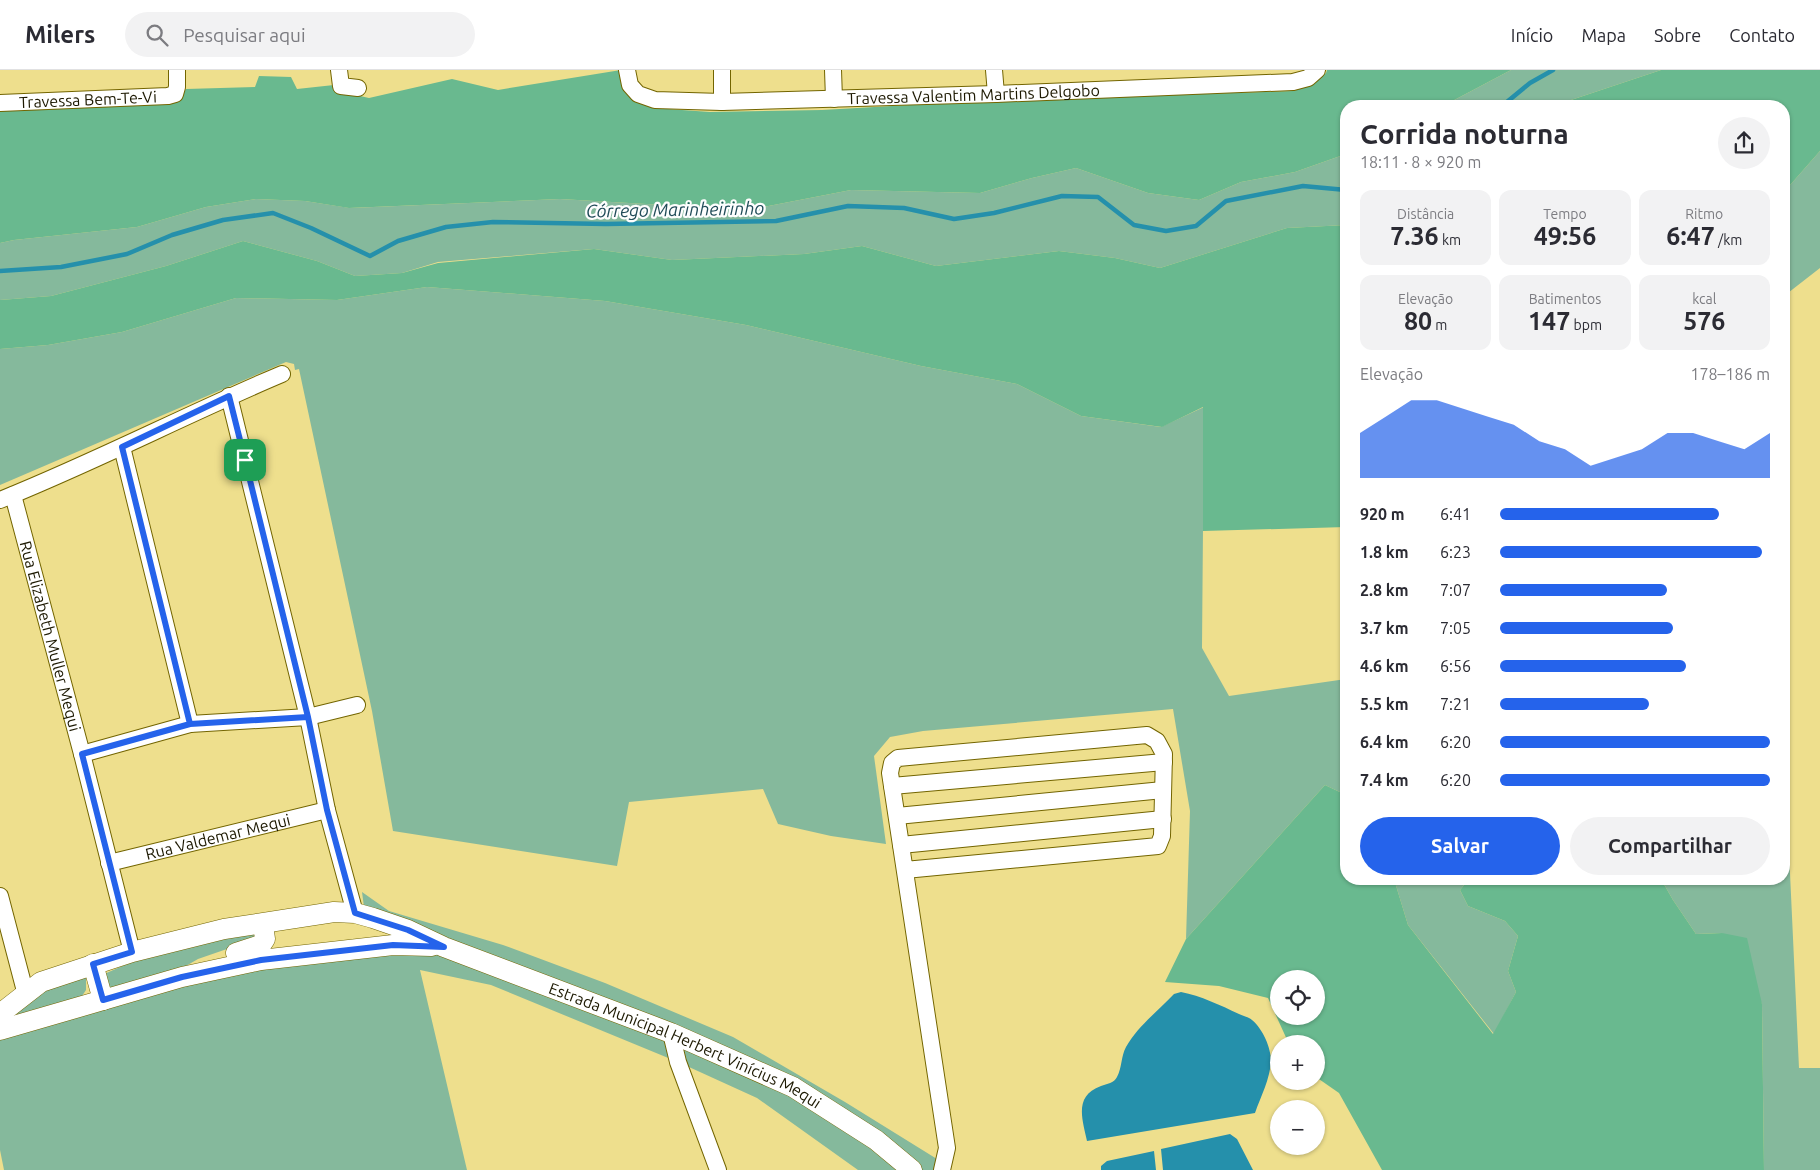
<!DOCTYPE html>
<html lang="pt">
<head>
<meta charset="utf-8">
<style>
  :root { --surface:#fff; --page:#f2f2f3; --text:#2b2b33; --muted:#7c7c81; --line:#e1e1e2; --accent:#2563eb }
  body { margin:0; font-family:Ubuntu,sans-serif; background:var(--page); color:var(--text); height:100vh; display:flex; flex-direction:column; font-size:19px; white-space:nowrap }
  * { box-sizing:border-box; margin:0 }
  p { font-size:16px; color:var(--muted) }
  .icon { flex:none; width:28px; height:28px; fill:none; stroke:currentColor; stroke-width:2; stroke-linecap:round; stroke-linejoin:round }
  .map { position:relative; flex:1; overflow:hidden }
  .panel { position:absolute; left:1340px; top:30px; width:450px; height:785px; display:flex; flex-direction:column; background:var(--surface); border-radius:20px; box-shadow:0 1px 4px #0004 }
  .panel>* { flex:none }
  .tools { position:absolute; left:1270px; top:900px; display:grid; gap:10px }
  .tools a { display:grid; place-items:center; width:55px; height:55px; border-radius:50%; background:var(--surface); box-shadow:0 1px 4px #0004; font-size:25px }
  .pin { position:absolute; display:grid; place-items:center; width:42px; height:42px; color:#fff; margin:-21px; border-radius:10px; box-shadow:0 2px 8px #0006 }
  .round { display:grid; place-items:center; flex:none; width:52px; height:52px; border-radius:26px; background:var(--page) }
  .summary { display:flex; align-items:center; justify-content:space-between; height:85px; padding:0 20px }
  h1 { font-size:28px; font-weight:700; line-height:38px }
  .stats { display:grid; grid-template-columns:repeat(3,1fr); gap:8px; height:85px; padding:5px 20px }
  .stats div { display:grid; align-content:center; border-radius:12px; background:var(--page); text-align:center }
  .stats b { font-size:25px; font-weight:700 }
  .stats small { font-size:14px; font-weight:400 }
  .stats p { font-size:14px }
  .chart { height:140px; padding:10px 20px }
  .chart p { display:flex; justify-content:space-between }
  .chart svg { width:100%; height:90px; margin-top:5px; fill:var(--accent); opacity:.7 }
  .cta { display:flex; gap:10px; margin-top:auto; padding:10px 20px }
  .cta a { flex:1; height:58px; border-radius:30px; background:var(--accent); color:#fff; font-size:20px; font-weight:700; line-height:58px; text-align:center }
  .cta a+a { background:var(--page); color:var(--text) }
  ul { padding:0 20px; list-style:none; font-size:16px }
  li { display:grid; grid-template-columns:80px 60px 1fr; align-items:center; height:38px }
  li i { height:12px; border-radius:6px; background:var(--accent) }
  header { display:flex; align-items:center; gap:30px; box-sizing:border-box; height:70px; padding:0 25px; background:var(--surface); border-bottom:1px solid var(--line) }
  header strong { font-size:24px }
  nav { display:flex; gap:28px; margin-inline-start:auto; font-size:18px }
  .search { width:350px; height:45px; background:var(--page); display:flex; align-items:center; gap:12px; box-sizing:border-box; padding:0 18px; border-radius:28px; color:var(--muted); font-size:19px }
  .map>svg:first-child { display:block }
  .green { fill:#85b99c }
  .forest { fill:#69b98f; fill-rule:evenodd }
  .water { fill:#2590ab }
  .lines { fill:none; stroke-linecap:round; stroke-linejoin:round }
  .stream { stroke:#2590ab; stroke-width:4.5 }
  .minor-casing { stroke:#736500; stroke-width:18 }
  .major-casing { stroke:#736500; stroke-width:21 }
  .minor { stroke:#fff; stroke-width:16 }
  .major { stroke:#fff; stroke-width:20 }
  .route-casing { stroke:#fff; stroke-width:10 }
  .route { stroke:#2563eb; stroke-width:6 }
  .labels { text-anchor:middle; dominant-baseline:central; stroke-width:4.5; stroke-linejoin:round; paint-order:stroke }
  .street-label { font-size:16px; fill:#1c1801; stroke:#fefefe }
  .water-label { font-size:18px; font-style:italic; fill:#214c59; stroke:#fefefe }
</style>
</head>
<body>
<header>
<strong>Milers</strong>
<div class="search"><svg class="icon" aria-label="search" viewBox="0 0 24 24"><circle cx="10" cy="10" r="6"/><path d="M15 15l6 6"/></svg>Pesquisar aqui</div>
<nav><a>Início</a><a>Mapa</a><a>Sobre</a><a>Contato</a></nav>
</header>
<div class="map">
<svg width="1820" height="1100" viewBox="0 0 1820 1100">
  <rect width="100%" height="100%" fill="#eedf8d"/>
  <path class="green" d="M1511,0H1661L1568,31L1563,36H1443Z
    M1820,81V198L1784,226V122Z
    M1346,84V155L1287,158L1160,198L1115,188L1059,181L936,196L862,176L804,184L672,190L594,179L438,192L402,203L355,206L317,191L243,171L166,196L51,226L0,230V173L14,170L137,157L206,137L256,129L305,131L350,138L560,129L698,137L742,141L851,120L980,123L1032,108L1076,98L1148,123L1199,130L1241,112L1295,102Z
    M427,217L605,231L746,255L921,296L1017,314L1081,346L1161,357L1204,337L1202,578L1229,626L1346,609V725L1325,715L1186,869L1190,741L1173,639L923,661L890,667L874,686L886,774L831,766L778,754L763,719L629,732L617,796L393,761L372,641L299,299L295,300L294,294L286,292L0,415V279L48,275L122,262L236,228L337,230Z
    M1784,673L1799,998H1820V1100H1764L1762,934L1722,863L1696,864L1673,830L1661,809H1784Z
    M1394,809H1469L1460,820L1468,836L1505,851L1518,866L1508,901L1516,922L1494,964L1408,855Z
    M362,822L389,841L503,875L605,913L733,967L845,1032L945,1094L950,1100H921L880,1065L364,837Z
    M253,859L259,862L254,872L224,880L198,889L179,900L113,918L104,914L102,905L136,890Z
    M426,879L673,969L791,1022L902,1100H858L757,1028L678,992L491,915L420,900L467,1100H4L0,1080V965L184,909Z
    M80,906L86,908V920L82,926L0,951L44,917Z"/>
  <path class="forest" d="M621,0L635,31L654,38L710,42L822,40L980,31L1293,21L1311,15L1326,3L1327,0H1511L1443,36H1346V84L1295,102L1241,112L1199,130L1148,123L1076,98L1032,108L980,123L851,120L742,141L698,137L560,129L349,138L305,131L256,129L206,137L137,157L14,170L0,173V40L182,25L186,19L255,17L259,6L291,7L297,19L334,15L338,21L369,28L452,9L498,20Z
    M1661,0H1820V81L1784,122V36H1563L1568,31Z
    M1346,155V457L1203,461V337L1162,357L1081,346L1017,314L921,296L746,255L605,231L427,217L337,230L236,228L122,262L48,275L0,279V230L51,226L166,196L243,171L317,191L355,206L402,203L438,193L594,179L672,190L804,184L862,176L936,196L1059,181L1115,188L1160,198L1287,158Z
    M1325,715L1346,725V809H1394L1408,855L1493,964L1516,922L1508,901L1518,866L1505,851L1468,836L1460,820L1469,809H1661L1673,830L1696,864L1722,863L1747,868L1762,934L1764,1100H1382L1339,1023L1316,1007V974H1289L1268,928L1219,916L1165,912L1186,869ZM1279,909H1316V946H1279Z"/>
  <path class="water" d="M1181,922C1201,926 1220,935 1239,944C1243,946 1249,947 1252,950C1263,959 1271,978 1271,991C1270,1009 1261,1026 1255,1043L1087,1071C1082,1048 1074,1026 1101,1016C1107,1014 1114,1013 1117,1007C1122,998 1121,986 1126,977C1138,956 1158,941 1174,924Z
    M1230,1064L1237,1069L1253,1100H1163L1161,1079Z
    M1154,1081L1156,1100H1101V1096L1107,1091Z"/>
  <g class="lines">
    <path class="stream" d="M1502,36L1530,13L1553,0
      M0,201L61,197L127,184L172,165L223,150L273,143L311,158L370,186L398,171L446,157L493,152L606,154L776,151L848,136L904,138L954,149L994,143L1062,126L1098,127L1134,155L1166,161L1196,156L1226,131L1303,116L1346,120"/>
    <g class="minor-casing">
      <g id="minor">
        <path d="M339,0L341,16L358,18"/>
        <path id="s1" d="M627,0L630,15L638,24L655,30L722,32L996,24L1293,12L1308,8L1317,0"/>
        <path d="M722,0V32"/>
        <path d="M833,0L834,29"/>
        <path d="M994,0L996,24"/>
        <path id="s2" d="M0,33L168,26L175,24L177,17V0"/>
        <path d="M229,326L308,647L327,740L355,843"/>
        <path d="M122,377L190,654"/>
        <path id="s3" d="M13,425L82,684L132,882"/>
        <path d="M0,430C95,392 187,344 282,304"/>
        <path d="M82,684L190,654L308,647L357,635"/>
        <path d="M892,716L1164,692"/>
        <path d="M897,746L1163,720"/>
        <path d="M901,775L1163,749"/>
        <path id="s4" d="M109,793L327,740"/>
        <path d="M905,800L1158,776L1162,766L1164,684L1157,671L1147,665L898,688L892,693L890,703L947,1078L942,1100"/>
        <path d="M0,826L26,925"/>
        <path d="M671,963L678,992L718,1100"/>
      </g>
    </g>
    <g class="major-casing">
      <g id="major">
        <path d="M236,883L261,875L265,869L263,854"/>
        <path d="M93,894L103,930"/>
        <path id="s5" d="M0,944L41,912L132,882L224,859L334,842L355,843L373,848L408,860L444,877L671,963L793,1017L876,1070L912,1100"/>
        <path d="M0,960L182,907L261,890L393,875L432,876"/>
      </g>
    </g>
    <use href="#minor" class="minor"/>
    <use href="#major" class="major"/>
  </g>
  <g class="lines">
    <g class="route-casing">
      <path id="route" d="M245,390L308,647L190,654L82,684L132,882L93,894L103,930L182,907L261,890L393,875L444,877L408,860L355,843L327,740L308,647L190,654L122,377L229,326L245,390"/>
    </g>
    <use href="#route" class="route"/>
  </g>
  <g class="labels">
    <g class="street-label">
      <text stroke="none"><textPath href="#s1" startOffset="364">Travessa Valentim Martins Delgobo</textPath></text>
      <text stroke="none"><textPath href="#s2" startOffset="88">Travessa Bem-Te-Vi</textPath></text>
      <text stroke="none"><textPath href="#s3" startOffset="146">Rua Elizabeth Muller Mequi</textPath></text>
      <text stroke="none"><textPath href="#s4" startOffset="112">Rua Valdemar Mequi</textPath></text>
      <text stroke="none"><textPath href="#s5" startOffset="731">Estrada Municipal Herbert Vinícius Mequi</textPath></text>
    </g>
    <g class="water-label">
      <text transform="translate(675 139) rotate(-1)">Córrego Marinheirinho</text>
    </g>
  </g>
</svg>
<div class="tools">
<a><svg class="icon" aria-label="locate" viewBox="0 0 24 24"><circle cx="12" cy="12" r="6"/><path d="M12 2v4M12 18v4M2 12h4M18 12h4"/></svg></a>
<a>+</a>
<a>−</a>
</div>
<div class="pin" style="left:245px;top:390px;background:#1e9e55"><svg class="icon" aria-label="arrive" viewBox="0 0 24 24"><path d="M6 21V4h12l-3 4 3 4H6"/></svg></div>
<section class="panel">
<div class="summary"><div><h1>Corrida noturna</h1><p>18:11 · 8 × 920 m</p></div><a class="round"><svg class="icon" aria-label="share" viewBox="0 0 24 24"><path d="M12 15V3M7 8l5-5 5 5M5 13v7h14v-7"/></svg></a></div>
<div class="stats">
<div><p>Distância</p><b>7.36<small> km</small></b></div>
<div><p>Tempo</p><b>49:56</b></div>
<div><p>Ritmo</p><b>6:47<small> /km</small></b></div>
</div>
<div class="stats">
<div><p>Elevação</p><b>80<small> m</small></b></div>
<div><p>Batimentos</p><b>147<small> bpm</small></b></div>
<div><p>kcal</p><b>576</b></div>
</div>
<div class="chart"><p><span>Elevação</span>178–186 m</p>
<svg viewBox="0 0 160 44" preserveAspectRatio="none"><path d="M0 44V22L10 14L20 6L30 6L40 10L50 14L60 18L70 26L80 30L90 38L100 34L110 30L120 22L130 22L140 26L150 30L160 22V44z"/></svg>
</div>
<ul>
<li><b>920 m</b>6:41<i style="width:81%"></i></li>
<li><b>1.8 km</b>6:23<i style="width:97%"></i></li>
<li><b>2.8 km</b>7:07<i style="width:62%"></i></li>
<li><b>3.7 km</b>7:05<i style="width:64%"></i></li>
<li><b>4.6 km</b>6:56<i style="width:69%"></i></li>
<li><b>5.5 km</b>7:21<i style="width:55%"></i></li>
<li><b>6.4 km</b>6:20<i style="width:100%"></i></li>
<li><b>7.4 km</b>6:20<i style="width:100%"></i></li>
</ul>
<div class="cta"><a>Salvar</a><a>Compartilhar</a></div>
</section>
</div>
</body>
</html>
